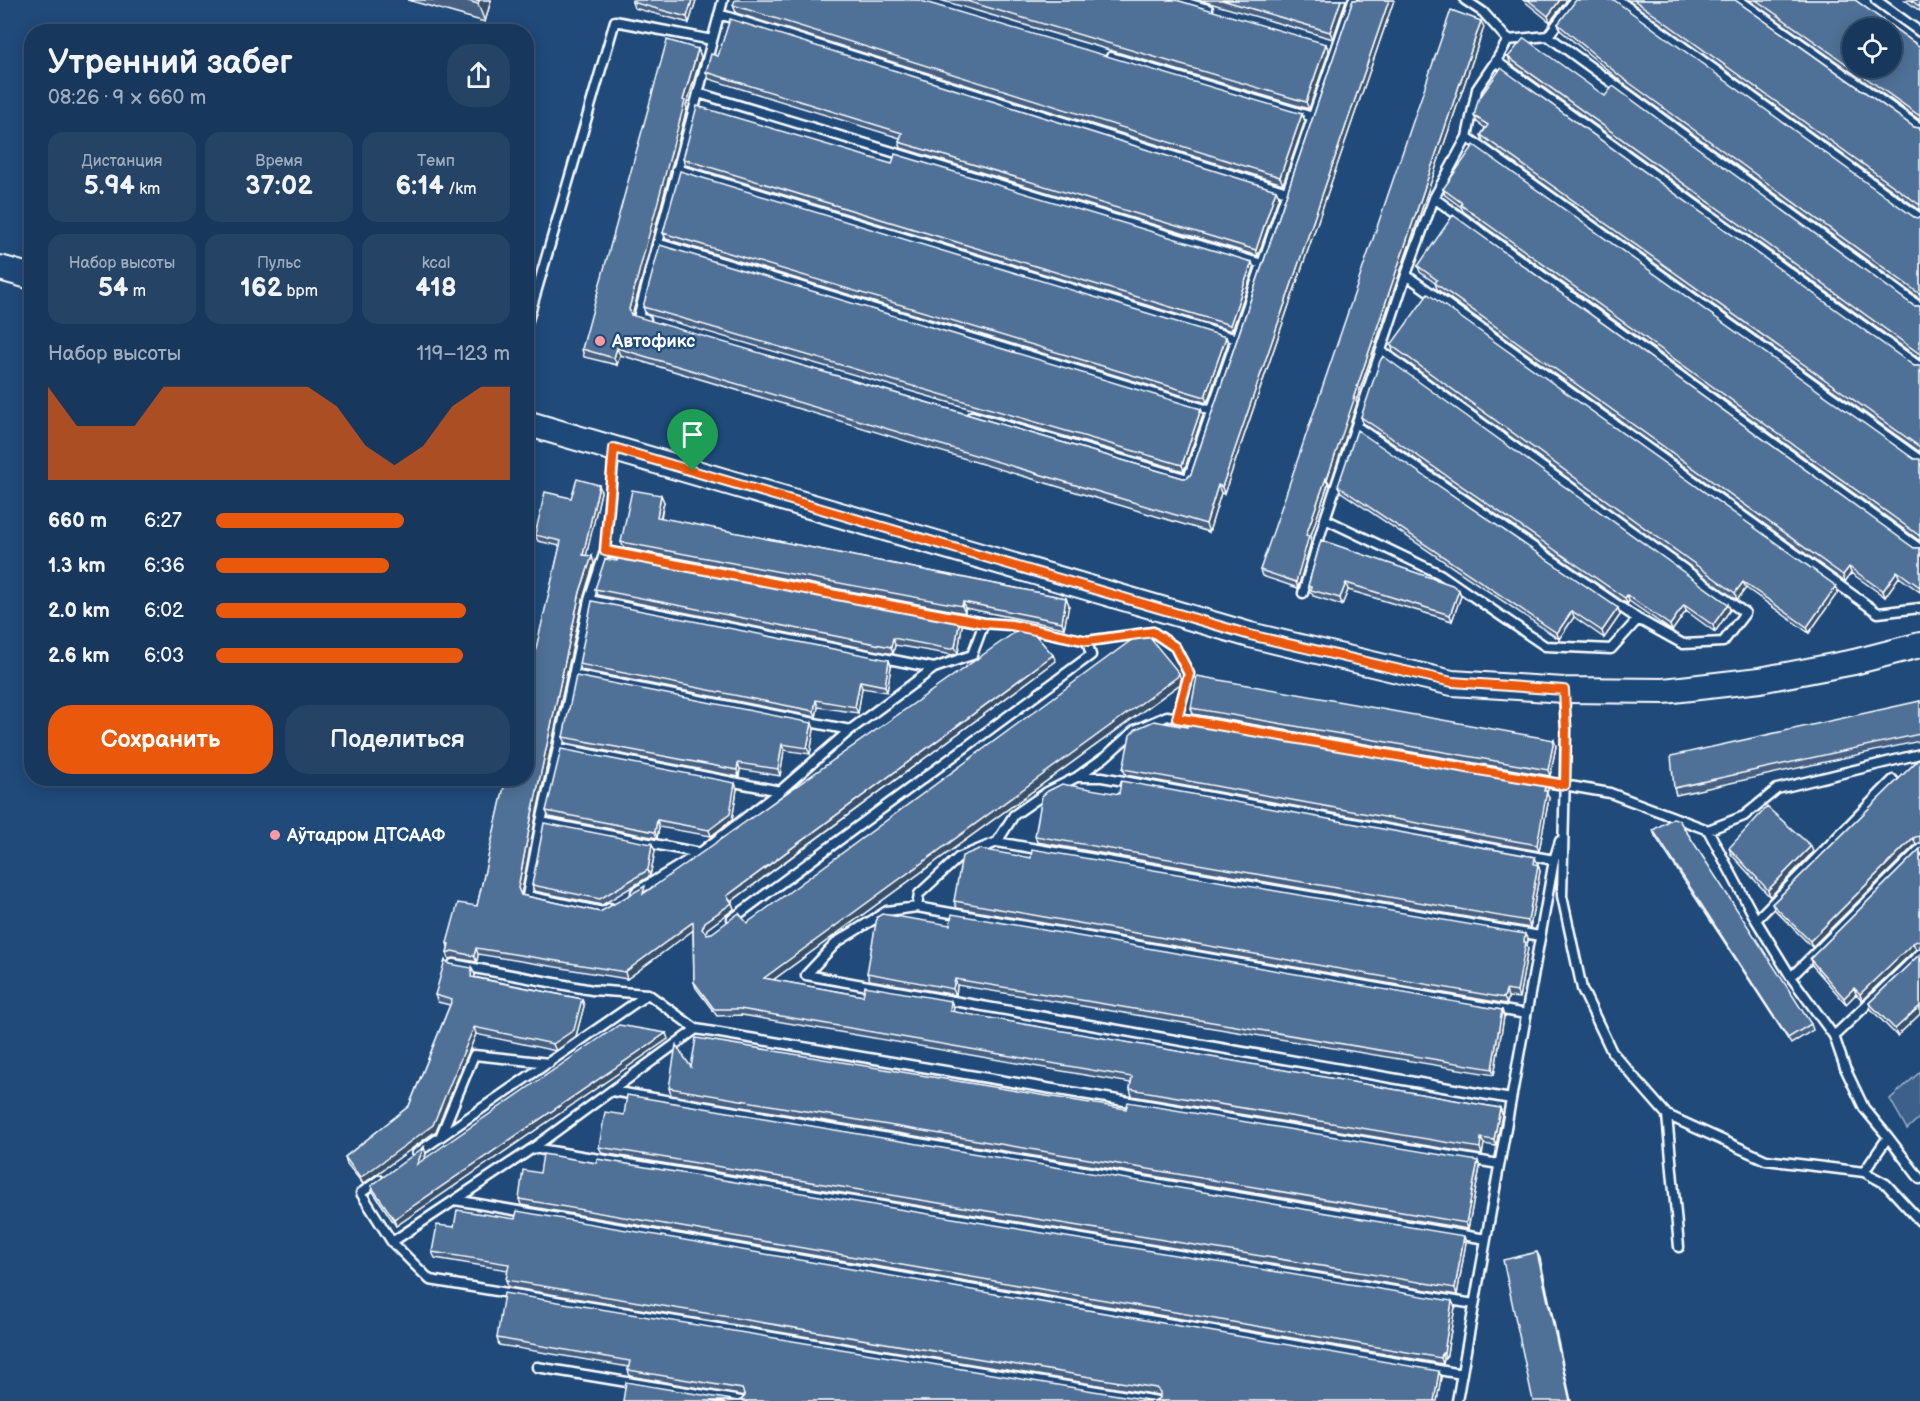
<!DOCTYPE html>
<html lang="ru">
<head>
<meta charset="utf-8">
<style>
  :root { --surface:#17385c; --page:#244365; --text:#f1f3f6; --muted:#9eacbb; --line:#365272; --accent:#ea580c }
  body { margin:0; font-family:"Balsamiq Sans",sans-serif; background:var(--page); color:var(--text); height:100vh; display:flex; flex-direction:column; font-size:22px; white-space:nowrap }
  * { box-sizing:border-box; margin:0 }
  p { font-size:20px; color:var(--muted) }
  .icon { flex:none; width:33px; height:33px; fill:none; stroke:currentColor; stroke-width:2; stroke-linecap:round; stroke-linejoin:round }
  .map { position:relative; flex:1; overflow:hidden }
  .sheet { position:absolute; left:24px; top:24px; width:510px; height:762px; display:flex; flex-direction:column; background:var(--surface); border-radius:24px; box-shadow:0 3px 15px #0003,0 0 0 2px var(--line) }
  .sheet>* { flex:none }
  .tools { position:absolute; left:1842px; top:18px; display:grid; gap:12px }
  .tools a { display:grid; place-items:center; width:60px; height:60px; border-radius:50%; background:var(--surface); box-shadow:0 3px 15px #0003,0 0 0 2px var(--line); font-size:30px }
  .pin { position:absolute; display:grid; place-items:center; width:51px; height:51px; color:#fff; margin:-62px -26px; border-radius:50% 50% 50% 0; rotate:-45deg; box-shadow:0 0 6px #0007 }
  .pin .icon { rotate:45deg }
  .round { display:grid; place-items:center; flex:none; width:63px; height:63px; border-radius:24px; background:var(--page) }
  .overview { display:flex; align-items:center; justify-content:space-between; height:102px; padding:0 24px }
  h1 { font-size:33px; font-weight:700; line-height:45px }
  .stats { display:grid; grid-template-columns:repeat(3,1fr); gap:9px; height:102px; padding:6px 24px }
  .stats div { display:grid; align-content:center; border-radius:15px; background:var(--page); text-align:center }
  .stats b { font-size:26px; font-weight:700 }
  .stats small { font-size:16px; font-weight:400 }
  .stats p { font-size:16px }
  .chart { height:168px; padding:12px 24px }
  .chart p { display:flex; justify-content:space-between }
  .chart svg { width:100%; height:108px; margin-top:6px; fill:var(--accent); opacity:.7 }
  .primary-button { display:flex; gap:12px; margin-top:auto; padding:12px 24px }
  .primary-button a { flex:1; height:69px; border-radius:24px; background:var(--accent); color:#fff; font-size:24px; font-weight:700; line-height:69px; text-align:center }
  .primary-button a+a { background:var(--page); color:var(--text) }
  ul { padding:0 24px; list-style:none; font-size:20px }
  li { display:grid; grid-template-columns:96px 72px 1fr; align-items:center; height:45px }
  li i { height:15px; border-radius:8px; background:var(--accent) }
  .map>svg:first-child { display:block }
  .green { fill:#3c618b; stroke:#9eb0c5; stroke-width:1.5 }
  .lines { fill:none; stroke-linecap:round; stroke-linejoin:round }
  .lane-casing { stroke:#fff; stroke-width:13 }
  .secondary-casing { stroke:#fff; stroke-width:28 }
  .lane { stroke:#1f4a7a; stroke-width:8 }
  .secondary { stroke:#1f4a7a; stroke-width:24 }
  .wall { fill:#456182; stroke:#fff; stroke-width:1.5 }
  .shaded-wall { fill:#384f6a; stroke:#fff; stroke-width:1.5 }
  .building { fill:#507197; stroke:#fff; stroke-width:1.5; fill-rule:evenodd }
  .route-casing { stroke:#fff; stroke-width:12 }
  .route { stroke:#ea580c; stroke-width:8 }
  .poi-dot { fill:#ff9aa2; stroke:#1f4a7a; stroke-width:2 }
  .labels { text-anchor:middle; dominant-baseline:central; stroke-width:4.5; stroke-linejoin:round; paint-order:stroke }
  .poi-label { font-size:18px; font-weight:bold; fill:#fff; stroke:#1f4a7a; text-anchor:start }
</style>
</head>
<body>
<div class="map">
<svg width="1920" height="1401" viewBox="0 0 1920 1401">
  <rect width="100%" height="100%" fill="#1f4a7a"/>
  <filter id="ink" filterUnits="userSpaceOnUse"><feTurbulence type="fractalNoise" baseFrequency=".0167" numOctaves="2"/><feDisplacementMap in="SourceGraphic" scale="12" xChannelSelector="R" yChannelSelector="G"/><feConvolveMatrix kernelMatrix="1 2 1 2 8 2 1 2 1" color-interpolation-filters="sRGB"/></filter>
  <g filter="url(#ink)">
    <path class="green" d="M1920,1072V1117L1907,1129L1890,1099Z"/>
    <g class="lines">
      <g class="lane-casing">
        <path id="lane" d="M1176,0L1208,9
          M1465,0L1483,12L1508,40
          M1618,0L1920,218
          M1739,0L1920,128
          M1876,0L1920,32
          M719,14L1287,192
          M1548,36L1920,307
          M1111,57L1313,117
          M1496,61L1920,367
          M698,93L1262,264
          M1467,137L1920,460
          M677,169L1237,339
          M1434,198L1920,549
          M657,243L1212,411
          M1406,275L1878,613L1920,608
          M646,320L638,318L723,0
          M526,327L615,21L712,40
          M972,416L1188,479L1353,0
          M1356,426L1638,619
          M1325,519L1440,574L1545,646L1611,649L1638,619L1683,644L1723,642L1745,613L1381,351
          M605,551L984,623L1011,625L1087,641L1091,655L732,919
          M1303,593L1325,519L1406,275L1434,198L1467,137L1477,89L1496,61L1508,40L1548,36L1575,0
          M589,600L934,668
          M1087,641L1153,632L1175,647L1189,674L1177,718
          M573,675L850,730
          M1564,693L1566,730L1562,896L1582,989L1612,1052L1667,1115L1766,1160L1864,1172L1886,1184L1920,1221
          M558,748L780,791
          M1077,777L1105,757L1135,730L1167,716L1610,793L1708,830L1756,920L1791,977L1834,1036L1845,1068L1864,1108L1888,1137
          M541,822L700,853
          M1708,830L1744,816L1777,789L1920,754
          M997,842L1014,815L1047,792L1077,777H1102L1554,860
          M636,892L700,853L780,791L850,730L934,668L972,655L984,623
          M917,907L919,894L958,858L997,842L1540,936
          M610,908L603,912L527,896L541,822L558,748L589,600L605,551L614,452
          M1756,920L1893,780
          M453,964L592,990L648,994L696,1029L1499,1164
          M806,975L837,942L887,911L917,907L1526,1014
          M806,975L1511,1099
          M1791,977L1920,849
          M696,1029L533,1148L392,1242L430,1280L1157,1401
          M1834,1036L1920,954
          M612,1091L1486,1239
          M1667,1115L1679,1247
          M441,1135L474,1055L549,1063
          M533,1148L1474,1304
          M417,1153L648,994
          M1864,1172L1888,1137L1920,1179
          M379,1180L361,1193L392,1242
          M455,1200L1462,1374
          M537,1367L741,1401
          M1457,1401L1554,860L1560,841"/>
      </g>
      <g class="secondary-casing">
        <path id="secondary" d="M0,268L32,277
          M526,423L1250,635L1452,683L1564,690L1664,691L1760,680L1854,662L1920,645"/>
      </g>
      <use href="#lane" class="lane"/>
      <use href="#secondary" class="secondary"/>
    </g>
    <path class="wall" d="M408,0H491L485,22Z
      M696,0L689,23L634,8L632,2Z
      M940,0H1176L1329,51L1309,109Z
      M1199,0H1346L1333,39Z
      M1353,0H1394L1224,494L1221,493L1209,532L620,355L617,365L584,357L582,349L698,49L701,57L686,106L687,108L632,316L1183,478H1187L1191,474Z
      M1523,0H1567L1550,22Z
      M1628,0H1735L1914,127L1918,128L1920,127V210Z
      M1749,0H1855L1920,47V120Z
      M1905,0H1920V11Z
      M733,5L1302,114L1305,121L1283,184L736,13Z
      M1558,24L1914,217L1918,218L1920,217V299L1623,83L1560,30Z
      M1484,27L1356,401L1357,403L1330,485L1328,484L1310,538L1311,542L1298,588L1262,576L1260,570Z
      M1508,57L1605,96L1914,306H1920V359L1511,64Z
      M706,72L1276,190L1279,196L1258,256L901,148L899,142L900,138L709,79Z
      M1474,116L1914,366H1920V452L1483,141L1481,135L1485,128L1477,122Z
      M683,159L892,164L1254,268L1232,331L686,165Z
      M1443,189L1914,459L1920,460V541L1463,211L1461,207L1445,195Z
      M663,233L1226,337L1228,343L1207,403L666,239Z
      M1418,266L1914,548H1920V592L1899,577L1885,597L1851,573L1845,582L1437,289L1435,283L1420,272Z
      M643,307L1201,409L1203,415L1184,471L646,314Z
      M1391,345L1838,592L1809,633L1746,588L1737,600L1393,352Z
      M1361,417L1728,604L1730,610L1715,632L1686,611L1672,631L1629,601L1627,604L1363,423Z
      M599,485L601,492L586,555L594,563L583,599L535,821L521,895L600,912L646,891L1056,661L731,902L734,909L707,929L706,933L707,934L712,933L747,923L1181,680L1180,684L773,980L863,996L954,1007L953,1012L1500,1108L1502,1114L1496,1146L1484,1144L1482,1155L1132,1096L1130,1089L1131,1083L742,1015L717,1016L696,988L694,982L693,930L627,979L478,954L477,962L454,958L449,959L447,953L448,947L447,943L477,906L560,546L538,541L535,535L571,498Z
      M1338,486L1618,608L1620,615L1604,638L1574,617L1559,639L1341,492Z
      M661,495L664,502L661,518L1066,598L1069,605L1064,628L965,608V613L624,548L621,542Z
      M1321,540L1459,590L1461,596L1452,621L1348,590L1342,605L1313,596L1312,593L1310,592L1308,586Z
      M595,589L962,625L958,653L953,655L895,645L893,654L597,595Z
      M889,660L891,666L887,692L862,688L858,713L818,707L816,717L581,670L579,664Z
      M1920,701V741L1676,795L1674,788Z
      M1191,708L1556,746L1550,776L1193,714Z
      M814,729L810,754L784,750L780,776L740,769L739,777L566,743L563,737Z
      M1920,758V843L1916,844L1812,947L1775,910L1772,904Z
      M1123,769L1548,789L1547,793L1549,798L1539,851L1126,775Z
      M737,789L732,820L711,836L659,827L657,838L549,817L546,811Z
      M1119,794L1535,857L1540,871L1530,928L1037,842L1035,836Z
      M1653,830L1811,1024L1813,1030L1791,1044L1655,836Z
      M1729,848L1813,852L1770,897L1731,854Z
      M1920,849V948L1916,949L1862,1000L1856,994L1846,1004L1812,965L1810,959Z
      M655,851L650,876L602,905L534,891L532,885Z
      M954,901L1528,940L1527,945L1528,948L1519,998L1508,997L1507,1004L957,908Z
      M950,925L1502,1010L1504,1017L1494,1075L957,985L956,995L870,980L867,973Z
      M1920,954V1014L1897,1036L1871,1009L1869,1003Z
      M450,964L475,975L474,977L582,999L584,1006L576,1036L556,1051L476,1034L436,1131L363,1184L347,1164L345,1157L409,1106L450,1005L438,1002L435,995Z
      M668,1039L396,1226L373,1192L371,1186L426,1154L424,1160Z
      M669,1088L1126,1109L1480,1167L1468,1229L671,1095Z
      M624,1115L1466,1242L1457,1295L602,1153L599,1147Z
      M519,1199L1455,1307L1446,1359H1444L1443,1364L521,1205Z
      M432,1252L1441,1377L1437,1401H623H738L741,1400L745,1396L630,1376L628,1370L629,1367L499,1345L497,1338L1154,1401L1160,1398V1396L1158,1395L508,1287L506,1280L508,1270L435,1258Z"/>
    <path class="shaded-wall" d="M479,0H491L485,22L478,4Z
      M692,0H696L689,23L687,17Z
      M1341,0H1346L1333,39L1330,32Z
      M1389,0H1394L1224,494L1222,487Z
      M1560,0H1567L1550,22L1548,16Z
      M1481,21L1484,27L1356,401L1357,403L1330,485L1327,479L1353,399Z
      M1326,44L1329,51L1309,109L1306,102Z
      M698,49L701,57L686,106L687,108L632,316L629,309L683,100Z
      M1302,114L1305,121L1283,184L1280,177Z
      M1276,190L1279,196L1258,256L1256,250Z
      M1252,262L1254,268L1232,331L1230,325Z
      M1226,337L1228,343L1207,403L1205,397Z
      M617,348L620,355L617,365L614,358Z
      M1201,409L1203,415L1184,471L1182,465Z
      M1326,478L1328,484L1310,538L1311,542L1298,588L1296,582L1306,535Z
      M599,485L601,492L585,561L583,555Z
      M1218,485L1221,493L1209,532L1206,524Z
      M661,495L664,502L659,523L657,517Z
      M592,556L594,563L583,599L535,821L521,895L518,888L532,814L580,592Z
      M1849,567L1851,573L1845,582L1843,575Z
      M1897,571L1899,577L1885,597L1883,591Z
      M1743,582L1746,588L1737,600L1735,593Z
      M1346,583L1348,590L1342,605L1340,598Z
      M1836,586L1838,592L1809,633L1807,627Z
      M1459,590L1461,596L1452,621L1450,615Z
      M1627,595L1629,601L1627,604L1625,598Z
      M1066,598L1069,605L1064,628L1062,622Z
      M963,602L965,608V613L962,606Z
      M1728,604L1730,610L1715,632L1713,625Z
      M1684,605L1686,611L1672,631L1670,625Z
      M1618,608L1620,615L1604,638L1602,631Z
      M1572,611L1574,617L1559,639L1557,633Z
      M960,619L962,625L958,653L955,647Z
      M893,638L895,645L893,654L891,647Z
      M1053,655L1056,661L729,903L727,896Z
      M889,660L891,666L887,692L885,686Z
      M1179,673L1181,680L1180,684L766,985L764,978Z
      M860,681L862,688L858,713L855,707Z
      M816,700L818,707L816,717L814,711Z
      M812,723L814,729L810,754L807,748Z
      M1554,740L1556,746L1550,776L1548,770Z
      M782,744L784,750L780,776L778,769Z
      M738,763L740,769L739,777L737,770Z
      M1546,782L1548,789L1547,793L1549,798L1539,851L1537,845Z
      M735,783L737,789L732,820L711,836L709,830Z
      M657,820L659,827L657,838L655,832Z
      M1913,838L1916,844L1812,947L1810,941Z
      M652,844L655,851L650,876L648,870Z
      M1811,846L1813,852L1770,897L1768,890Z
      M1538,865L1540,871L1530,928L1528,921Z
      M732,903L734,909L707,929L705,935L702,929L705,922Z
      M693,922L696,928L627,979L625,972Z
      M1525,934L1528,940L1527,945L1528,948L1519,998L1517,992Z
      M1913,943L1916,949L1862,1000L1860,994Z
      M476,948L478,954L477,962L474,956Z
      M472,968L475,975L473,983L471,977Z
      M955,979L957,985L956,995L953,989Z
      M1854,988L1856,994L1846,1004L1844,998Z
      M1506,990L1508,997L1507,1004L1504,998Z
      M582,999L584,1006L576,1036L556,1051L553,1044Z
      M951,1001L954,1007L952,1017L950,1011Z
      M1920,1006V1014L1897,1036L1895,1029Z
      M1502,1010L1504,1017L1494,1075L1492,1069Z
      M474,1027L476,1034L436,1131L363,1184L360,1178Z
      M666,1033L668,1039L396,1226L394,1219Z
      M1500,1108L1502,1114L1496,1146L1494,1140Z
      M1481,1138L1484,1144L1482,1155L1480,1148Z
      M424,1147L426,1154L419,1171L417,1164Z
      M1478,1161L1480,1167L1468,1229L1466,1223Z
      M1464,1236L1466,1242L1457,1295L1455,1288Z
      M1537,1252L1540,1258L1571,1401H1570Z
      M1452,1301L1455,1307L1446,1359L1444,1353Z
      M1442,1353L1444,1359L1443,1364L1441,1358Z
      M1439,1371L1441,1377L1437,1401H1434Z"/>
    <path class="building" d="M465,0H479L478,4Z
      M632,0H692L687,17L632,2Z
      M735,0H918L1302,114L1280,177L733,5Z
      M963,0H1176L1326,44L1306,102Z
      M1222,0H1341L1330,32Z
      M1353,0H1389L1222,487L1218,485L1206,524L617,348L614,358L582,349L667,40L698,49L683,100L685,101L629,309L631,315L1183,478H1187L1191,474Z
      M1528,0H1560L1548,16Z
      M1576,0H1614L1914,217L1918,218L1920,217V294L1620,76L1558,24Z
      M1634,0H1735L1914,127L1918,128L1920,127V205Z
      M1756,0H1855L1920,47V116ZM1852,28H1892V68H1852Z
      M1911,0H1920V7Z
      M1451,10L1481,21L1353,399L1355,397L1327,479L1326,478L1306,535L1309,536L1296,582L1260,570Z
      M730,19L1276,190L1256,250L899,142L902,133L706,72L711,54L718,56Z
      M1524,38L1605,96L1613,86L1914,306H1920V354L1508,57Z
      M1501,68L1914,366H1920V447L1481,135L1488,125L1474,116L1478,100Z
      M697,106L892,164L895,154L1252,262L1230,325L683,159Z
      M1474,145L1914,459H1920V536L1461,205L1462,203L1443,189Z
      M680,171L1226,337L1205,397L663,233Z
      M1453,215L1914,548H1920V587L1897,571L1883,591L1849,567L1843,575L1435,283L1437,280L1418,266Z
      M660,245L1201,409L1182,465L643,307Z
      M1428,294L1836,586L1807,627L1743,582L1735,593L1391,345Z
      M1383,356L1728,604L1713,625L1684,605L1670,625L1627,595L1625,598L1361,417L1380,361Z
      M1357,430L1618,608L1602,631L1572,611L1557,633L1338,486Z
      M577,479L599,485L583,555L592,556L580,592L532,814L518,888L521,895L600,912L645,886L643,894L1021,628L1031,630L1053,655L727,896L732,903L705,922L702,929L707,934L712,933L739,913L747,923L1141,633H1146L1179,673L1177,677L764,978L863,996L865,986L951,1001L950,1011L1500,1108L1494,1140L1481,1138L1480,1148L1130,1089L1132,1077L740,1009H714L694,982L693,922L625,972L476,948L474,956L452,951L447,953L449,944L447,943L458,903L477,906L506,778H526V691L561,541L535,535L545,492L571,498Z
      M632,490L661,495L657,517L1066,598L1062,622L963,602L962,606L621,542Z
      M1321,540L1452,585L1459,590L1450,615L1346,583L1340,598L1311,590V587L1308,586Z
      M619,554L960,619L955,647L950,649L893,638L891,647L595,589L605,559L617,561Z
      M592,601L889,660L885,686L860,681L855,707L816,700L814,711L579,664Z
      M576,676L812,723L807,748L782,744L778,769L738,763L737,770L563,737Z
      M1197,676L1554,740L1548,770L1191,708Z
      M1920,701V734L1674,788L1671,756Z
      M1188,720L1546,782L1544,791H1547L1537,845L1123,769L1130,735L1136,729L1154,721L1187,727Z
      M561,749L735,783L730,814L709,830L657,820L655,832L546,811Z
      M1920,758V837L1919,836L1913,838L1810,941L1772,904Z
      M1121,781L1535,857L1534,864L1538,865L1528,921L1035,836L1042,796L1048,791L1062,784L1119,794Z
      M1767,807L1811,846L1768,890L1729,848Z
      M1673,818L1679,820L1811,1024L1788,1038L1653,830Z
      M544,823L652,844L648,870L600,899L532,885Z
      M979,849L1031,858L1032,849L1525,934L1524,942H1526L1517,992L1506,990L1504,998L954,901L962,856Z
      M1920,849V942L1917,941L1913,943L1860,994L1854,988L1844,998L1810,959Z
      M882,914L950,925L952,914L1502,1010L1492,1069L955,979L953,989L867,973L877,917Z
      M1920,954V1006L1895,1029L1869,1003Z
      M445,960L450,964L472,968L471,977L582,999L574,1030L553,1044L474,1027L433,1125L360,1178L345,1157L409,1106L452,1000L435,995Z
      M619,1025L666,1033L394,1219L371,1186L424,1147L417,1164Z
      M696,1038L1126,1109L1128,1102L1478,1161L1466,1223L669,1088L676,1045L691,1067Z
      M627,1095L1464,1236L1455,1288L599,1147L605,1112L624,1115Z
      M543,1154L597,1163V1159L1452,1301L1444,1353H1442L1441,1358L519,1199L523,1170L540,1173Z
      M457,1210L515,1219L517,1211L1439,1371L1434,1401H623L626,1382L738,1401L741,1400L745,1396L742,1389L628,1370L630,1361L497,1338L504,1293L1154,1401L1160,1398V1392L1156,1388L506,1280L509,1264L432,1252L437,1225L454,1227Z
      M1537,1252L1570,1401H1533L1503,1260Z"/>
  </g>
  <g class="lines" filter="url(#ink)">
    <g class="route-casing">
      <path id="route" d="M614,448L1250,635L1452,682L1564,690L1566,730L1565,785L1177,718L1189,674L1175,647L1153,632L1088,641L1011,625L984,623L605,551Z"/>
    </g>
    <use href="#route" class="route"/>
  </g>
  <g class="poi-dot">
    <circle cx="600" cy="341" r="6"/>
    <circle cx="275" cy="835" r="6"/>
  </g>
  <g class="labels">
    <g class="poi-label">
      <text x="612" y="341">Автофикс</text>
      <text x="287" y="835">Аўтадром ДТСААФ</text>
    </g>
  </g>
</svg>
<div class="tools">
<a><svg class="icon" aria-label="locate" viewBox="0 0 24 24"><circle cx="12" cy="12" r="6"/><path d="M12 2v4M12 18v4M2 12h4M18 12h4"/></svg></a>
</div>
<div class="pin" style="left:693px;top:471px;background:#1e9e55"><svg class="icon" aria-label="arrive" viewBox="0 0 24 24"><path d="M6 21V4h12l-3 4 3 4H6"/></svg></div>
<section class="sheet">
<div class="overview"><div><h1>Утренний забег</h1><p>08:26 · 9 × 660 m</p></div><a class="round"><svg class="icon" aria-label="share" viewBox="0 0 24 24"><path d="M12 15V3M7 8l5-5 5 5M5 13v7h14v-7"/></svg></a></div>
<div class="stats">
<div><p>Дистанция</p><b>5.94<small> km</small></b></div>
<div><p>Время</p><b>37:02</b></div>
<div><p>Темп</p><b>6:14<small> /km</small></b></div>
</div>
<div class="stats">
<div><p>Набор высоты</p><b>54<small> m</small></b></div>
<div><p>Пульс</p><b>162<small> bpm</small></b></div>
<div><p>kcal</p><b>418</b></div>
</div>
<div class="chart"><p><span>Набор высоты</span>119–123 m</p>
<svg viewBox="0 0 160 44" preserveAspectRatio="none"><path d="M0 44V6L10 22L20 22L30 22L40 6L50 6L60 6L70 6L80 6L90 6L100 14L110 30L120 38L130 30L140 14L150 6L160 6V44z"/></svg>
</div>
<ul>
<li><b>660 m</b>6:27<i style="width:64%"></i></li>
<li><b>1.3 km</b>6:36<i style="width:59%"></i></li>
<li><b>2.0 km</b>6:02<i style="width:85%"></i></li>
<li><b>2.6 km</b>6:03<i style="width:84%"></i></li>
</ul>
<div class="primary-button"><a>Сохранить</a><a>Поделиться</a></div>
</section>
</div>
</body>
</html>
